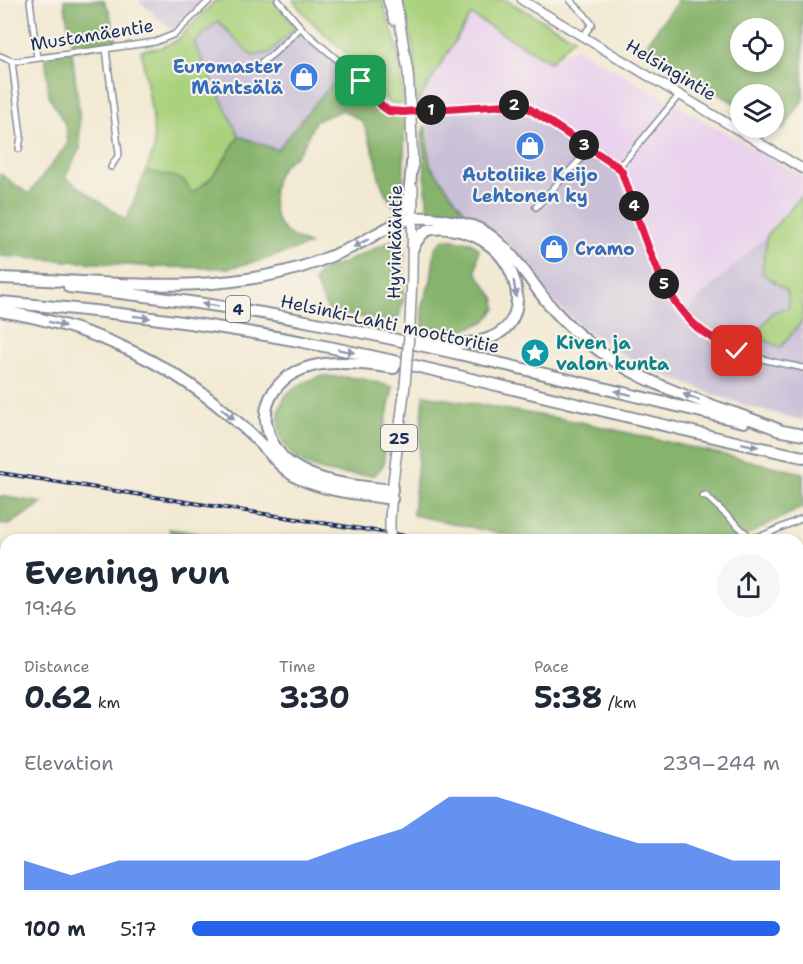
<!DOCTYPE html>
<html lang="en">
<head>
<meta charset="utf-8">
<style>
  :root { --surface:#fff; --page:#f6f6f7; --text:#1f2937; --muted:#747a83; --accent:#2563eb }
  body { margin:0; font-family:"Shantell Sans",sans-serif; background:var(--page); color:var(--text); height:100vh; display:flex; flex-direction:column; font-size:22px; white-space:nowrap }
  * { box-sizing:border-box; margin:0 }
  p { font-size:20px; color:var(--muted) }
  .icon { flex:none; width:33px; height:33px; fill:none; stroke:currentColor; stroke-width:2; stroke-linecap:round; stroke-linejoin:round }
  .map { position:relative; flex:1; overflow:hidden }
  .sheet { position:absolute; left:0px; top:534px; width:804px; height:430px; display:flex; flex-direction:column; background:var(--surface); border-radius:18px 18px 0 0; box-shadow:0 3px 9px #0003 }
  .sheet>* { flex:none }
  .controls { position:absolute; left:730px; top:18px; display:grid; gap:12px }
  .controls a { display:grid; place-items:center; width:54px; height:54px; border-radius:50%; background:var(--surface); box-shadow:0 3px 9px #0003; font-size:30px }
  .pin { position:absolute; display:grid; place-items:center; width:51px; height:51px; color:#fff; margin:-26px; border-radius:12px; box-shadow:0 3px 9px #0006 }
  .km { position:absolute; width:30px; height:30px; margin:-15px; border-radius:50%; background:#222; color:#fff; font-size:16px; line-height:30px; text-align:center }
  .round { display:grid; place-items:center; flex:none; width:63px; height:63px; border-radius:32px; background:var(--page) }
  .summary { display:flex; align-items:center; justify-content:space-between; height:102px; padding:0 24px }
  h1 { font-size:33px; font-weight:700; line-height:45px }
  .metrics { display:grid; grid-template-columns:repeat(3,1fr); gap:9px; height:102px; padding:6px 24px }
  .metrics div { display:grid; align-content:center }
  .metrics b { font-size:30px; font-weight:700 }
  .metrics small { font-size:16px; font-weight:400 }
  .metrics p { font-size:16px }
  .chart { height:168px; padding:12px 24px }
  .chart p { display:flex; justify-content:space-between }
  .chart svg { width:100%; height:108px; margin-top:6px; fill:var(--accent); opacity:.7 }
  ul { padding:0 24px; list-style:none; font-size:20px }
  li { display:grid; grid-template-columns:96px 72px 1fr; align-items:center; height:45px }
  li i { height:15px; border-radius:8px; background:var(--accent) }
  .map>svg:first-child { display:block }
  .built { fill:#e9d2ed }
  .industrial { fill:#c9bfd7 }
  .green { fill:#aad27d; stroke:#62806e; stroke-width:1.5 }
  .forest { fill:#87b46c; stroke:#517265; stroke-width:1.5; fill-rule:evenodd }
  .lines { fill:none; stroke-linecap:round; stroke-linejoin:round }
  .minor-casing { stroke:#868c98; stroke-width:8 }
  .secondary-casing { stroke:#868c98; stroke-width:11 }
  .trunk-casing { stroke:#868c98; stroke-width:12 }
  .motorway-casing { stroke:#868c98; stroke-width:14 }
  .minor { stroke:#fff; stroke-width:5 }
  .secondary { stroke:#fff; stroke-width:8 }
  .trunk { stroke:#fff; stroke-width:9 }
  .motorway { stroke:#fff; stroke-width:10 }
  .rail-casing { stroke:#1b2f5e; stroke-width:4 }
  .rail { stroke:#f7f3e8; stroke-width:1.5; stroke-dasharray:4.5; stroke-linecap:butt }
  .trunk-bridge-casing { stroke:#868c98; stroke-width:12; stroke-linecap:butt }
  .trunk-bridge { stroke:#fff; stroke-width:9 }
  .oneway { fill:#8d97ae }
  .route-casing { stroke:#fff; stroke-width:12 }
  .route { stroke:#e11d48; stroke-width:8 }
  .labels { text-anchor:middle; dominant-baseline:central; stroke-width:4.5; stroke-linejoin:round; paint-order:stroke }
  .shield { fill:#f7f3e8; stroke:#5d6a87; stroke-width:1.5 }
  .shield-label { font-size:16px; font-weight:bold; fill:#1b2f5e }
  .street-label { font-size:18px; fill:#1b2f5e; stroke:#f7f3e8 }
  .shop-label { font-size:18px; font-weight:bold; fill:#366cbe; stroke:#f7f3e8; text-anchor:end }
  .culture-label { font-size:18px; font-weight:bold; fill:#0d838f; stroke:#f7f3e8; text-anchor:start }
</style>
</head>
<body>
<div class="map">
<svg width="803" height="964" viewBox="0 0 803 964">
  <rect width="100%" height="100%" fill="#f7f3e8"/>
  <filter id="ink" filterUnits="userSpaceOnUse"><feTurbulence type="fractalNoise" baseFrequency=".0167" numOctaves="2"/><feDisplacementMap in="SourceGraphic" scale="12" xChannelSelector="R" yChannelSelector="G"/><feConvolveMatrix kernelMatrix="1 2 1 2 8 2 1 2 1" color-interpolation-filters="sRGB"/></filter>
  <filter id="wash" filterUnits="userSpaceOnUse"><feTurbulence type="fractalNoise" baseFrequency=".008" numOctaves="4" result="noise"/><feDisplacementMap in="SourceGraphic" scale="24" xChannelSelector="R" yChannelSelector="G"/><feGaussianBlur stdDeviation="1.35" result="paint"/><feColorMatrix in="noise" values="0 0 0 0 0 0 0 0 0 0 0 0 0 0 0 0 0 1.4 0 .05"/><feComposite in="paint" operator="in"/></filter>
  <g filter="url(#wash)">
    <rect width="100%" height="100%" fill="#f2e9d2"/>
    <path class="built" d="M471,14L549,62L576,48L803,177V195L767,235L679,318L651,270L617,171L434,112L421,98Z"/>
    <path class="industrial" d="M138,0H202L173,31Z
      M218,21L269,53L295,28L345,71L277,150L239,136L194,44Z
      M519,111L617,171L651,270L679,317L767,235L762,273L787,291L789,307L780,348L803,320V420L754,408L715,395L639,365L580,326L553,301L501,235L471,220L430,165L426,113Z
      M6,626V945L0,946V631Z
      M803,701V850L798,846V703Z
      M457,958L460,964H146L128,959Z
      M490,959H762L755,964H492Z"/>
    <path class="green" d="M216,0H275L295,28L269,53L252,56L218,21L194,43L239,136C226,156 214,182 191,193L176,177L146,171L154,149L153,119L141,50L160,48L176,41Z
      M293,0H382L399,52L404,104L389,103C381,92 374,79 364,69C340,46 313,27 293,0Z
      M402,0H506L574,38L550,62L471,15L417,103L413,47Z
      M803,195V320L780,348L756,335L772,313L789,307L787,291L762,273L767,235Z"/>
    <path class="forest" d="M64,0H103L109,10L117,43L72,51L79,110L80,148L65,177L126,220L146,171L176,177L185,181L191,193C214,182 226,156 239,136L277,150L317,101L345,71L379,108L388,114L405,115L403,196L398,213L385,193L379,178L376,159L363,122L343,110L315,121C310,131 305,146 297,154C293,158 287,161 283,166C270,182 269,216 285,231C292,237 301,241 309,245L262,260L229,268L157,267L0,256V174L29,194L68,143L66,126L49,96L45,51L72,48Z
      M676,0H803V100L782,130L774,126V94H741V107L642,50L677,2ZM741,28H774V62H741Z
      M425,125L430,165L471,220L452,218L447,210L435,215L428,212L422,135Z
      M397,238L404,246L403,301L399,317L387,321L329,312L314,281L320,272L346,262Z
      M444,239L471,242L479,249L476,272L495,299L496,309L484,322L466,329H423L422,305L431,280L435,248Z
      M322,376L360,378L393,387L384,430V464L375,475C352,474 329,476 307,465C301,462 293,456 289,451C275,436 275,406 289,392C298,384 311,379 322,376Z
      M424,395L585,423L803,473V507L743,537L746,540H531L413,515Z
      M0,496L43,503L9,525L0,524Z
      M169,529L242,540H174Z
      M798,846L803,850V964H755L762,959L798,958Z"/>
  </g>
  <g filter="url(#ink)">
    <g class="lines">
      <g class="minor-casing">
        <path id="minor" d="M30,0L37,58
          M278,0L304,31L355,75L382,106L389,111L403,112L522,104L618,167L622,172C648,244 660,317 737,351C758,360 781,363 803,368
          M570,0L584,14L592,24L583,36
          M106,49L119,154L111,167
          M0,56L12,61H18L155,42L175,34L210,0
          M12,61L21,136L19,149
          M262,62L273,54L301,27
          M618,167L627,158L680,94
          M536,207L590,149
          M702,496L705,495L751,538L764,535L803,518
          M798,771L803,775
          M0,950L6,949
          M92,958L112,964
          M570,958L580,964"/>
      </g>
      <g class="secondary-casing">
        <path id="secondary" d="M522,0L803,169"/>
      </g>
      <g class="trunk-casing">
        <path id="trunk" d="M388,0L394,20
          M396,0L408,72L410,102
          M411,119L413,168
          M410,323L412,276L413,188
          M390,520L392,490L405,385
          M481,958L484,964"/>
      </g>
      <g class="motorway-casing">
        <path id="motorway" d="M393,224C411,209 410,184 412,163
          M0,278C106,281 217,299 319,261C334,255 350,249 364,241C378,233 394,223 409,219C426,215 455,221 472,226C508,238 529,282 553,309C567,325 583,339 600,351C653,391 722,406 782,431
          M69,287C150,296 231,306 311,322C457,351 600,388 744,422
          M0,302C110,311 220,325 329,347C488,380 644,423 803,457
          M0,311C84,324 163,358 227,413C239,423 250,433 261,444C272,456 283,470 298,478C327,492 361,494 392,499
          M412,337C437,342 466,348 490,338C531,322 520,270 492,247C480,237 465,231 450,229C429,227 422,229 413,248
          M777,430L803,435
          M392,490C359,486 320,484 291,464C278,455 268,438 266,421C265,410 268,400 274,391C299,354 356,362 394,368"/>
      </g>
      <use href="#minor" class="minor"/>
      <use href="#secondary" class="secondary"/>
      <use href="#trunk" class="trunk"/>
      <use href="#motorway" class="motorway"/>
      <g class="rail-casing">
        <path id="rail" d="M0,473L433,540
          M798,598L803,599"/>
      </g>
      <use href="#rail" class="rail"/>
      <g class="trunk-bridge-casing">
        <path id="trunk-bridge" d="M410,102L411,119
          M405,385L410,323
          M390,540V520"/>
      </g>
      <use href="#trunk-bridge" class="trunk-bridge"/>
    </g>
    <defs><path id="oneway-solid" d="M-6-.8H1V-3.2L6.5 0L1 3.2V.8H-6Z" transform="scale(1.5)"/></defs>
    <g class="oneway">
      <use href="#oneway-solid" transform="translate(361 243) rotate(153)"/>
      <use href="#oneway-solid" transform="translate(515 289) rotate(81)"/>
      <use href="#oneway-solid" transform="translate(210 305) rotate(-171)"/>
      <use href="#oneway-solid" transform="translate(142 317) rotate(7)"/>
      <use href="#oneway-solid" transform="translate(57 324) rotate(15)"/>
      <use href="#oneway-solid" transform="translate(346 351) rotate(12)"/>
      <use href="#oneway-solid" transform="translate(623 393) rotate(-166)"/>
      <use href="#oneway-solid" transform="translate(691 397) rotate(-159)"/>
      <use href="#oneway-solid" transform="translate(228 414) rotate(40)"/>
      <use href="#oneway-solid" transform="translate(750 445) rotate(12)"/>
    </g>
  </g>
  <g class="lines" filter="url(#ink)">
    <g class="route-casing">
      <path id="route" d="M361,81L382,106L389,111L403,112L522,104L618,167L622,172C641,224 655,289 697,327C708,337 723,344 737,351"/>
    </g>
    <use href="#route" class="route"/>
  </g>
  <defs>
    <g id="shop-disc" transform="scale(1.5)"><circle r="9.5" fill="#3f7fe0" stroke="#f7f3e8"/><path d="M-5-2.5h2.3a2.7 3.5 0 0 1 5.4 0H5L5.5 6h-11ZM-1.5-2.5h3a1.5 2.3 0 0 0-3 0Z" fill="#fff"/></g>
    <g id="sight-disc" transform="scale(1.5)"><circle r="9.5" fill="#0f9aa8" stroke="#f7f3e8"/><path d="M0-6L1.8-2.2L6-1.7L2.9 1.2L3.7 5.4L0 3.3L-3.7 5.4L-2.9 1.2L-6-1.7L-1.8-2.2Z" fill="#fff"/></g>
  </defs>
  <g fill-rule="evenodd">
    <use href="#shop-disc" x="304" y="77"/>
    <use href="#shop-disc" x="530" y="146"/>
    <use href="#shop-disc" x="554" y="249"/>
    <use href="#sight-disc" x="535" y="353"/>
  </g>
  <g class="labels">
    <g class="shield">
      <rect x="226" y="296" width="24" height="26" rx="4.5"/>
      <rect x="381" y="425" width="36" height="26" rx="4.5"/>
    </g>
    <g class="shield-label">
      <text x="238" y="309">4</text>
      <text x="399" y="438">25</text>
    </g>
    <g class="street-label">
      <text transform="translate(92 35) rotate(-9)">Mustamäentie</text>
      <text transform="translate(671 70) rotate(31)">Helsingintie</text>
      <text transform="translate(395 242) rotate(-89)">Hyvinkääntie</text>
      <text transform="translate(390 324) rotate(12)">Helsinki-Lahti moottoritie</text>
    </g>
    <g class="shop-label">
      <text x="283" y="67">Euromaster<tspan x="283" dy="21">Mäntsälä</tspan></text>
      <text x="530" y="175" text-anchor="middle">Autoliike Keijo<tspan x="530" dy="21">Lehtonen ky</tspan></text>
      <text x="575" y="249" text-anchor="start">Cramo</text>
    </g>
    <g class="culture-label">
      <text x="556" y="343">Kiven ja<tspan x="556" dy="21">valon kunta</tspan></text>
    </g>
  </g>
</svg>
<div class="controls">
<a><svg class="icon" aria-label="locate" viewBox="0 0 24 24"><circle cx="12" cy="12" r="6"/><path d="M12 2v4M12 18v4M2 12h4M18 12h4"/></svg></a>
<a><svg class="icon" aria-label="layers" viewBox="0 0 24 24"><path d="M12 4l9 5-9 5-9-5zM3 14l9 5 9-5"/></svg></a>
</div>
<div class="pin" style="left:361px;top:81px;background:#1e9e55"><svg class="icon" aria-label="arrive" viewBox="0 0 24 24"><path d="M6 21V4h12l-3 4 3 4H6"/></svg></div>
<div class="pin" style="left:737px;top:351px;background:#d93025"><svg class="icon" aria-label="check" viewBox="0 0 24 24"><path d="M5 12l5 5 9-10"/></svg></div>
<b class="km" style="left:431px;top:110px">1</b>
<b class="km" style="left:514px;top:105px">2</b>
<b class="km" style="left:584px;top:145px">3</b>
<b class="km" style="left:634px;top:206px">4</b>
<b class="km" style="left:664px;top:284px">5</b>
<section class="sheet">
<div class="summary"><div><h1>Evening run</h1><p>19:46</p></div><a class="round"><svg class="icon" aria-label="share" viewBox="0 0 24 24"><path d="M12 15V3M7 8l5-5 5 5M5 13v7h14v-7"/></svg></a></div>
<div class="metrics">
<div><p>Distance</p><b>0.62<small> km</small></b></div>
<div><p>Time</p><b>3:30</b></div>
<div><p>Pace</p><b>5:38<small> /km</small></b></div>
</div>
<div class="chart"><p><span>Elevation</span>239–244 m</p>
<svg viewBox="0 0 160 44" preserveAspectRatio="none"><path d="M0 44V32L10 38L20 32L30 32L40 32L50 32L60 32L70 25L80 19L90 6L100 6L110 12L120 19L130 25L140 25L150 32L160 32V44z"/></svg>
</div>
<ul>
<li><b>100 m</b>5:17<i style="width:100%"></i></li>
</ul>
</section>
</div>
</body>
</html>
